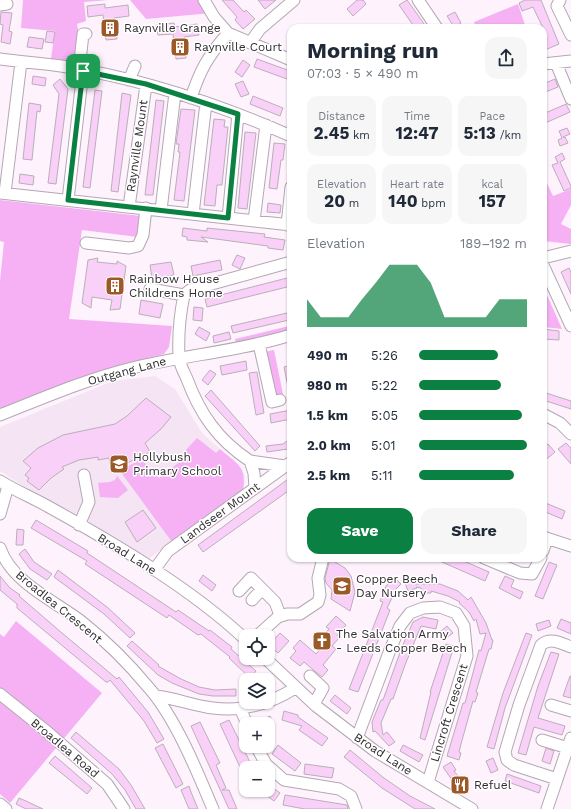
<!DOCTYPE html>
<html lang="en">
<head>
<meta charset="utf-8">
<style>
  :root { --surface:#fff; --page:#f6f6f7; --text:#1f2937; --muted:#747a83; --accent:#0b8043 }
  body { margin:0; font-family:"Work Sans",sans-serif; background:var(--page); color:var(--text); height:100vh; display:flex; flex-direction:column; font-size:15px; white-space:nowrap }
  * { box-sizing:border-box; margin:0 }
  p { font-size:13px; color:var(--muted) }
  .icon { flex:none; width:22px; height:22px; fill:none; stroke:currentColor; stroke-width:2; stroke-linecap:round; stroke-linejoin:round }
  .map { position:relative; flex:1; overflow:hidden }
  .panel { position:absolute; left:287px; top:24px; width:260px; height:538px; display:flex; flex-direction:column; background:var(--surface); border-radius:12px; box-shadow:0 1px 3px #0004 }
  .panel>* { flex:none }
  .controls { position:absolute; left:239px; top:629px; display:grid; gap:8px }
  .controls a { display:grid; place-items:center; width:36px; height:36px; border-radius:8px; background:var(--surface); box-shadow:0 1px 3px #0004; font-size:20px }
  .pin { position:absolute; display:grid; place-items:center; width:34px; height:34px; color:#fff; margin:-17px; border-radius:8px; box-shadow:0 2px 6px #0006 }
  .round { display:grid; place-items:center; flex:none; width:42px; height:42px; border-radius:12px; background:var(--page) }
  .overview { display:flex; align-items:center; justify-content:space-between; height:68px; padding:0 20px }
  h1 { font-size:22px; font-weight:700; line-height:30px }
  .figures { display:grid; grid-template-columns:repeat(3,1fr); gap:6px; height:68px; padding:4px 20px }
  .figures div { display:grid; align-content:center; border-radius:10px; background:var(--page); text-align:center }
  .figures b { font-size:17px; font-weight:700 }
  .figures small { font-size:11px; font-weight:400 }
  .figures p { font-size:11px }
  .chart { height:112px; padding:8px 20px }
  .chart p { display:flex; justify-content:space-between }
  .chart svg { width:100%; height:72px; margin-top:4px; fill:var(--accent); opacity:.7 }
  .primary-button { display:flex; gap:8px; margin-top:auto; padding:8px 20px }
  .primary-button a { flex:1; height:46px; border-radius:12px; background:var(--accent); color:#fff; font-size:16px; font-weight:700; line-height:46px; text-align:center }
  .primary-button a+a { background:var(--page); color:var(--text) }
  ul { padding:0 20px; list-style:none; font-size:13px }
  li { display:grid; grid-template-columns:64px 48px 1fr; align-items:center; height:30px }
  li i { height:10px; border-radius:5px; background:var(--accent) }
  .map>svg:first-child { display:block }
  .built { fill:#f5e4f4 }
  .green { fill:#f5b1f4 }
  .building { fill:#f9d0f8; stroke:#baafb9 }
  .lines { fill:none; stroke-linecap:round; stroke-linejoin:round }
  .minor-casing { stroke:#b2a8b2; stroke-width:13 }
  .minor { stroke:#fff; stroke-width:11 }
  .route-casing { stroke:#fff; stroke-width:8 }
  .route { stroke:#0b8043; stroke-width:5 }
  .labels { text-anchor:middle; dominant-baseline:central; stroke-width:3; stroke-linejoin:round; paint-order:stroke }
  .poi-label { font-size:12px; fill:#302c30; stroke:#fff; text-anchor:start }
  .street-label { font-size:12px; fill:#302c30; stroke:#fff }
</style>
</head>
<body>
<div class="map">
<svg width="571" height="809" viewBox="0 0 571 809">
  <rect width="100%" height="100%" fill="#fef3fd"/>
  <path class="built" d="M155,376L175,389L202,433L242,469L245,477L243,490L147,560L42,498L0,471V427L113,381Z"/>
  <path class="green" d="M23,0H109L84,2L86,21L77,24L79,34L73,68L50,65L55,31L21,28Z
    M130,0H204L212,13L146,19Z
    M518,4L526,28H476L474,22Z
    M543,175L553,196L571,189V205L561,224L571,229V244L543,241Z
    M0,200L141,216L138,237L82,230L69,319L172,326L169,347L164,354L110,368L0,409V281L4,242L0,241Z
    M543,286L562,329L543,327Z
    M289,326L290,330L236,343L235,339Z
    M274,350L283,394L276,395L264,352Z
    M197,438L216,453L220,449C237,464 247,466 243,490L172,542L120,471L141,459L159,478L187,456L184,452Z
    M117,476L128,490L118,498L100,497L98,483L110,482L115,480Z
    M16,621L102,693L10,803L0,794V634L4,637Z"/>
  <path class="building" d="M222,0H233L244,12L246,10L255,19L243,29L235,20L237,17Z
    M258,0H276L265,9Z
    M357,0H363L366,4L353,16L347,9Z
    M407,0L415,11L427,28H415L399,5Z
    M525,0H541L559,44L545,50L543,28L533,7L522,11L519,3Z
    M105,4V8L128,5L129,16L114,18L117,39L106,40L103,15L88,17L87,6Z
    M1,12L12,13L9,31L12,32L10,44L1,42L3,25L0,24Z
    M455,12L461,23L454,27L447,16Z
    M174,23L175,27L197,24L199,35L184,37L186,58L176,59L173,34L158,35L156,25Z
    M47,31L55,32L53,43L45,42Z
    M29,37L44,39L42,49L27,47Z
    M257,59L290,71L287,79L254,67Z
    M243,60L250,65L242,77L235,72Z
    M33,76L46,78L45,86L32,84Z
    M60,79L68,89L56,184L48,183L59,94L53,85Z
    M555,79L558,87L543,93V84Z
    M243,81L249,94L241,97L235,84Z
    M95,90L102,91L90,188L83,187Z
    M122,93L131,95L118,192L111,191Z
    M253,96L283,108L280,116L250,104Z
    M156,100L164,101L153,195H145Z
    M29,103L41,105L40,112L37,111L32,160L23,159Z
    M566,104L570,112L543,124V114Z
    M181,109L195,110L184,201L174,200L180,152H178L179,144H176Z
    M214,119L225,120L224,127H228L222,185H217L215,206L204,205Z
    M567,128L570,134L563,137H565L568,143L560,146L558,140L562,138L559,131Z
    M245,132L256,133L247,209L238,208Z
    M274,143L285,144L283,160H281L277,189L269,188Z
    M562,153L565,159L560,162L571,186V188L564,191L552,165L558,163L555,157Z
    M20,174L34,176L33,185L19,183Z
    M268,203L281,205L280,213L267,212Z
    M183,228L207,231V228L265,234L264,237L285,240L283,250L268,248V246L201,237L208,242L187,240V237L182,236Z
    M237,255L245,258L240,269L232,265Z
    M98,258L97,262L117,264V261L126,266L120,309L110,310L112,300L92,297L91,308L82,303L88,260Z
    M220,260L222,270L193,276L191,266Z
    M171,262L174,275L152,279L150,265Z
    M569,268L571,272V294L561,272Z
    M291,277V286L207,307L205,299Z
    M141,300L163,304L160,318L139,314Z
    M194,307L203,308L202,321L193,320Z
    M287,313L289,320L233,333L231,326Z
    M199,327L210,333L206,341L195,334Z
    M543,329L559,331V340L543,339Z
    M229,332L231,339L214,343L213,336Z
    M246,361L247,370L222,375L220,366Z
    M291,365V387H288L284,367Z
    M210,370L216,374L208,385L202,380Z
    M257,372L264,413L256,415L249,373Z
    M211,390L260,446L255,451L205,396Z
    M543,392L571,401V409L543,400Z
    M146,398L171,417L161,429L145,443L150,452L123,465L122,461L110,464L109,458L98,460V457L79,460L62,467L64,469L51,478L39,490L27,481L29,478L25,475L31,468L23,461L38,448L63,435L115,424L127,416Z
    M291,410V419L271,423L270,414Z
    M291,438V447L288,449L267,452L266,446L283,444Z
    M566,443L571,448V464L558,449Z
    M548,444L555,452L543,462V449Z
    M291,477V489L203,552L198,545Z
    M543,502L565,511L562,519L543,511Z
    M143,510L156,528L137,542L125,522Z
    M36,520L88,551L87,553L176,612L178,610L209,631L210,630L232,647L231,649L256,671L250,678L229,658L230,657L201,634L198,635L169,615L167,618L85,564L87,561L31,528Z
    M17,529L24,530L23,545H16Z
    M25,549L34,562L52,574L47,580L30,569L19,554Z
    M433,558H457L489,572L485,581Z
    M330,559L345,568L351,576L355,592L350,611L331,599L332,590L326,583L325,578Z
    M549,562L557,565L543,599L535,596Z
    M58,570L107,607L135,633L130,638L104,614L54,577Z
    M203,575L216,585L212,591L199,581Z
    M0,576L10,588L20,595L19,596L62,633L117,679L119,677L148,712L164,739L157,743L144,721L110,680L108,682H106L17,608V604L0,590Z
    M505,576L514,580L511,587L523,592L520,599L499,588Z
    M395,578L401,584L394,591L391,600L387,608L390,610L358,692L349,689L383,602L380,601L386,586Z
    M413,579L415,584H440L458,591L468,600L471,597L486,623L492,640H493L491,649H489L476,692L478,693L475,702L473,701L461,744L459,752L461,753L459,760L447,756L463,703H465L479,650L481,651L486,633L480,634L476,619L474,621L469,612L459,603L460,602L448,596L431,591V593H422L421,588L416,587L417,588L408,591L405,583Z
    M336,616L346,625L337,635L339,638L332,646L336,649L323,665L328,670L322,677L304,662L300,666L290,658L296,651L293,648L300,640L316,654L327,641L322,637L329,629L326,627Z
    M423,617L438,620L436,629L421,626L405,665L393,699H391L381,723L383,735L387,732L395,742L389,746L375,731L373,732L372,722L381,700H383L402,647L413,622Z
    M561,619L571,623V634L557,628Z
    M549,620L551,626L538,631L536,624Z
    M447,626L453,633L445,639L440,632Z
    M280,633L289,641L278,653L269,645Z
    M526,633L532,635L505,708L494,749L487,747L503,693Z
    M132,641L159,665L158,666L181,679L199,687L215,690L236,689V696H213L199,694L172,683L158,675L127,646Z
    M446,644L454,646L425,740L420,738L431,692H430Z
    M551,652L559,654L538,718L565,726L562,735L534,727L526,755L518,753L538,686Z
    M570,676H571V698L563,696Z
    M335,695L351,708L347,714L330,701Z
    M284,711L298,715V717L328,738L322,746L299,730L302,726L282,720Z
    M270,716L274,724H254Z
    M229,720L253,768H246V780L220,724Z
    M200,722L220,763L216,765L226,788L222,790H229L237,809H229L191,726Z
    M76,732L119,769L131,785L145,809H136L125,790L112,774L71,738Z
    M163,744L183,784L176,788L155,748Z
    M278,745L301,763L295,771L272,754Z
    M403,745L423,755L419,762L400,751Z
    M546,748L554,751L550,764L542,761Z
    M350,750L384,778L410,796L435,809H415L382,788L344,757Z
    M55,756L92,788L87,794L49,763Z
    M493,758L498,770L491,773L486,761Z
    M451,762L456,770L454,771L465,785L459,790L443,767Z
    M305,764L334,768L332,778L304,774Z
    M507,774L541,786L539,793L505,781Z
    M268,784L280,793L274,801L259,790H268Z
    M189,786L191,792L198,809H189L181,790Z
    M285,795L347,805L348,809H305L283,805Z
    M19,798L26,801L43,809H26L16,804Z"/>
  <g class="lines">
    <g class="minor-casing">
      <path id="minor" d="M204,0L214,17L228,33L291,60
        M418,0L437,28
        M560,0L557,6L571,35
        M0,5L7,4
        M250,43L260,29L294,0
        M0,59C20,62 41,63 61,66C140,78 218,104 291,136
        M556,63L571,99
        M543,64L571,61
        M79,70L83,34H86
        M129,80L135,66
        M191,98C200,70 208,56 228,33
        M0,193L291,225
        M5,193L21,62
        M68,200L83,71
        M129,207L146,85
        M161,210L175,93
        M193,214L206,103
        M228,218L238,114
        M254,221L266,125
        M287,225L291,187
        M86,243L129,248L138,246L143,235L146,208
        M543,258L571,251
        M543,265L571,326
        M150,289L184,295
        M259,344L272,402L280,400
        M543,414L560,423L571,434
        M0,415C43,398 87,379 132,368C185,355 240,351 291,335
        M250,461C218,440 200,414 187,379C184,372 179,364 179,356C178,336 180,314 184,295L190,290L291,262
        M0,481C16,491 33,498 49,507C114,543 192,589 246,640
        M255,488L254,473L250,461L285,466
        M0,514L8,486
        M79,525L89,502L84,475
        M543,537L571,546
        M0,548C12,583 55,601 82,622C106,641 130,665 149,688C176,719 197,771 213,809
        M543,551L547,538
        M484,558L520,573L532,574L541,558
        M154,570L168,551L291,462
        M239,591L251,578L275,602L280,615
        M252,600L262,589
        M257,636L278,617L287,614H300L318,602L320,595L318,578L323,558
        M265,658L316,706L375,751L472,809
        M310,676L323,688L314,704
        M0,694L45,730L107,784L124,809
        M156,696C175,698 194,706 213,708C244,712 270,704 295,688
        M551,705L571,711
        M240,708L247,724
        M357,738L390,650L400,626L410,613L423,608L440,607L456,613L464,626L467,656L428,782
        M542,740L568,748
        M256,746L266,764L284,780L339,789L351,796L356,809
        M557,779L514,765L507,760L505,752L519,705L541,645C550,637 561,643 571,647
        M0,804L6,809
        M547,809L571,738"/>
    </g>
    <use href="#minor" class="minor"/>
  </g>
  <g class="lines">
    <g class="route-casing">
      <path id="route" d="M83,71L146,84L238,114L228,218L68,200Z"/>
    </g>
    <use href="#route" class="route"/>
  </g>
  <defs>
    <g id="building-square" transform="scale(1)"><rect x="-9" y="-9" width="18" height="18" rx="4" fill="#9c5928" stroke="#fff"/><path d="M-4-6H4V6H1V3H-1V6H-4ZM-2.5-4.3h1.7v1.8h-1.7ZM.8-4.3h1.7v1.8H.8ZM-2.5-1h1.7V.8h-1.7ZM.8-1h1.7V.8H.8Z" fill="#fff"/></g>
    <g id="school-square" transform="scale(1)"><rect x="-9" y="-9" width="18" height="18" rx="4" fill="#9c5928" stroke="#fff"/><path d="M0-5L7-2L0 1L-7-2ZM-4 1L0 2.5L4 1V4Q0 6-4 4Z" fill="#fff"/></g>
    <g id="church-square" transform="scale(1)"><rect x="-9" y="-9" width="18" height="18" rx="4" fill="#9c5928" stroke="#fff"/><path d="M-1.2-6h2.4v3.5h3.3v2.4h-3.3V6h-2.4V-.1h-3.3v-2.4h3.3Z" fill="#fff"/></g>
    <g id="restaurant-square" transform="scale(1)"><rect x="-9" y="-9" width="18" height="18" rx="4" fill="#9c5928" stroke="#fff"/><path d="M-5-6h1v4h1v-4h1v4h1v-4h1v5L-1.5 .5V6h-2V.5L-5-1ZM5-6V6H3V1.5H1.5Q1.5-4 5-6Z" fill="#fff"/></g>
  </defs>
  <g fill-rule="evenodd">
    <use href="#building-square" x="110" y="28"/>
    <use href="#building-square" x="180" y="47"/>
    <use href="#building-square" x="115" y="286"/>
    <use href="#school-square" x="119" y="464"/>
    <use href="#school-square" x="342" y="586"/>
    <use href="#church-square" x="322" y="641"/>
    <use href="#restaurant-square" x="460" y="785"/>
  </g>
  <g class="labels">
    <g class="poi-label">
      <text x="124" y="28">Raynville Grange</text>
      <text x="194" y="47">Raynville Court</text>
      <text x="129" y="279">Rainbow House<tspan x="129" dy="14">Childrens Home</tspan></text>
      <text x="133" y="457">Hollybush<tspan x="133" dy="14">Primary School</tspan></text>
      <text x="356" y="579">Copper Beech<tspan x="356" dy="14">Day Nursery</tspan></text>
      <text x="336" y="634">The Salvation Army<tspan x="336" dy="14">- Leeds Copper Beech</tspan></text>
      <text x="474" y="785">Refuel</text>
    </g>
    <g class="street-label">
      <text transform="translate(137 146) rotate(-82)">Raynville Mount</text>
      <text transform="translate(127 371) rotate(-15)">Outgang Lane</text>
      <text transform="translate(220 513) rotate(-36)">Landseer Mount</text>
      <text transform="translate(127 554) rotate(32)">Broad Lane</text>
      <text transform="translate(59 607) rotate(39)">Broadlea Crescent</text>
      <text transform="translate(449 713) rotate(-73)">Lincroft Crescent</text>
      <text transform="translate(65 748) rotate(40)">Broadlea Road</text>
      <text transform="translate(383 754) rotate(33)">Broad Lane</text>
    </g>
  </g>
</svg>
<div class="controls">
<a><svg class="icon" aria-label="locate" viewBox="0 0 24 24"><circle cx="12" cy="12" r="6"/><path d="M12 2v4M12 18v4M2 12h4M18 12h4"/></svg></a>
<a><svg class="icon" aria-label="layers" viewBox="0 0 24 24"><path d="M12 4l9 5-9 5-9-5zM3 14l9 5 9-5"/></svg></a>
<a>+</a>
<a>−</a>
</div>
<div class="pin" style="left:83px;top:71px;background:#1e9e55"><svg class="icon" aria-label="arrive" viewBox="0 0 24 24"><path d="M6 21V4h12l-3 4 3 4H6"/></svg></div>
<section class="panel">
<div class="overview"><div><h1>Morning run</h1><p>07:03 · 5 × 490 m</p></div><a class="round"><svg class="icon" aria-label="share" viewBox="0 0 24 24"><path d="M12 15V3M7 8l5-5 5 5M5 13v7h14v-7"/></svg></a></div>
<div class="figures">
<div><p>Distance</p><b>2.45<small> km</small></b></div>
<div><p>Time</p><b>12:47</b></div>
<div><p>Pace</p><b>5:13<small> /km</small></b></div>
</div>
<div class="figures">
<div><p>Elevation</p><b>20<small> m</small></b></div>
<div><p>Heart rate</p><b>140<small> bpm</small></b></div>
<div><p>kcal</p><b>157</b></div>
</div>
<div class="chart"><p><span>Elevation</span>189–192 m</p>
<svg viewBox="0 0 160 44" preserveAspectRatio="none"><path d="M0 44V27L10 38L20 38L30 38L40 27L50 17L60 6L70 6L80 6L90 17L100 38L110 38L120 38L130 38L140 27L150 27L160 27V44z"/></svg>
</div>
<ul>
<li><b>490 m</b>5:26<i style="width:73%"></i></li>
<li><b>980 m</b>5:22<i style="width:76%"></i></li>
<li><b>1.5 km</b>5:05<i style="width:95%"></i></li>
<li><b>2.0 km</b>5:01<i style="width:100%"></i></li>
<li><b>2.5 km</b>5:11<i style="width:88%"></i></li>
</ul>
<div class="primary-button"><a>Save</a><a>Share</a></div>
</section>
</div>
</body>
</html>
